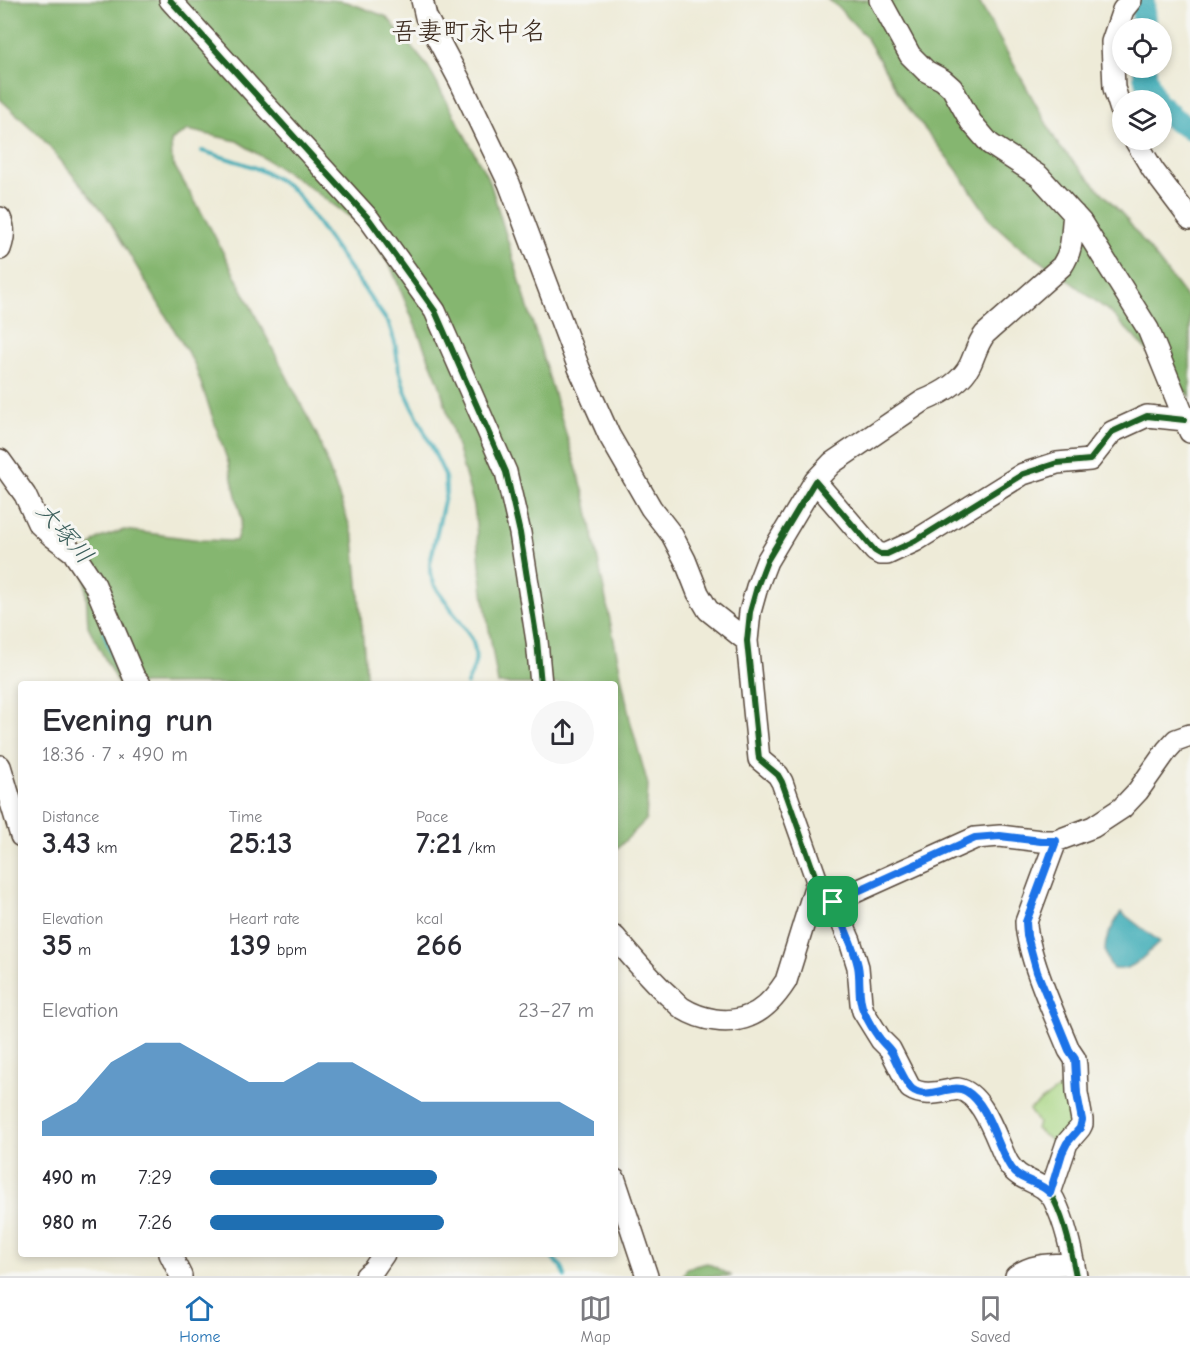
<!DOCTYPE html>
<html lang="en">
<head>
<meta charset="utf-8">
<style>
  :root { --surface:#fff; --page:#f7f7f7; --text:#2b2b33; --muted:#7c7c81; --line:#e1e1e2; --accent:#1f6fb2 }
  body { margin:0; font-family:"Comic Neue","Klee One",sans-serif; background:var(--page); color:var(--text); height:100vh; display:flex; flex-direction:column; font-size:22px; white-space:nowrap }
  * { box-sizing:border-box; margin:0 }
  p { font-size:20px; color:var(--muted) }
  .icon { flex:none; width:33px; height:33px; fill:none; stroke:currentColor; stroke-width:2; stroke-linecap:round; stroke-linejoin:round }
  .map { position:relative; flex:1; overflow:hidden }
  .sheet { position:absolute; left:18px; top:681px; width:600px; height:576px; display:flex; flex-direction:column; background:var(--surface); border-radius:6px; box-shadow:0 3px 9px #0003 }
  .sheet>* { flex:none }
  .controls { position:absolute; left:1112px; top:18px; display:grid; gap:12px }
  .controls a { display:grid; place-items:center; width:60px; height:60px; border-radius:50%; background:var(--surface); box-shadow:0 3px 9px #0003; font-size:30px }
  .pin { position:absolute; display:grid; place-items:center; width:51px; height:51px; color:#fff; margin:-26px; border-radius:12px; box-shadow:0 3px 9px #0006 }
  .round { display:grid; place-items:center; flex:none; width:63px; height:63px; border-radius:32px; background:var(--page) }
  .summary { display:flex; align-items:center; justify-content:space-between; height:102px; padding:0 24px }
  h1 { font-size:33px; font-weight:600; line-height:45px }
  .metrics { display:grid; grid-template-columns:repeat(3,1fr); gap:9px; height:102px; padding:6px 24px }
  .metrics div { display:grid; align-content:center }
  .metrics b { font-size:30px; font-weight:600 }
  .metrics small { font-size:16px; font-weight:400 }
  .metrics p { font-size:16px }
  .chart { height:168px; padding:12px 24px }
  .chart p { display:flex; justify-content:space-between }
  .chart svg { width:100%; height:108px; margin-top:6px; fill:var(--accent); opacity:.7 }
  ul { padding:0 24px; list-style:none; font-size:20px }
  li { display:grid; grid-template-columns:96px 72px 1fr; align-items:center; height:45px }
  li i { height:15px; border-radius:8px; background:var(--accent) }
  .dock { display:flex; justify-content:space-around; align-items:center; height:84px; border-top:2px solid var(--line); background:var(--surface); font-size:16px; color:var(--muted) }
  .dock a { display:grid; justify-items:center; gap:3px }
  .dock .active { color:var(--accent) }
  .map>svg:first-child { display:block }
  .green { fill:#a7d582; stroke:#718050; stroke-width:1.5 }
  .forest { fill:#85b670; stroke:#607047; stroke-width:1.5 }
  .water { fill:#3aabb6; stroke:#3a6a6a; stroke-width:1.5 }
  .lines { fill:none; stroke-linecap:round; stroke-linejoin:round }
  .stream { stroke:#3aabb6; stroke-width:4 }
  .river { stroke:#3aabb6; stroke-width:24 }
  .minor-casing { stroke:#56473a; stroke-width:24 }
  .minor { stroke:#fff; stroke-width:21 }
  .cycleway-casing { stroke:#f6f6f2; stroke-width:10 }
  .cycleway { stroke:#1b5e20; stroke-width:6 }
  .route-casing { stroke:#fff; stroke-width:12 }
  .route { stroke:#1a73e8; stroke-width:8 }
  .labels { text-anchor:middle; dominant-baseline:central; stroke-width:6; stroke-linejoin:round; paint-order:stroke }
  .water-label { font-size:24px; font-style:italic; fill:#3b5e5b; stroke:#f6f6f2 }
  .quarter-label { font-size:26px; fill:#3b2a1e; stroke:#f6f6f2 }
</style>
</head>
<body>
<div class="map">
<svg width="1190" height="1276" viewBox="0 0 1190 1276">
  <rect width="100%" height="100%" fill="#f6f6f2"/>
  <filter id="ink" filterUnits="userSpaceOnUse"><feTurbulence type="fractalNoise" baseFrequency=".0167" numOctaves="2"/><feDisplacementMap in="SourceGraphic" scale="12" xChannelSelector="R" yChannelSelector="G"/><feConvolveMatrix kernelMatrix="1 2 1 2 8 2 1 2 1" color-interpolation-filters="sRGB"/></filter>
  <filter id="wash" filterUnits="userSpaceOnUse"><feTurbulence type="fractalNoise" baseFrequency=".008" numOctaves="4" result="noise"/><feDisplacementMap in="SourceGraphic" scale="24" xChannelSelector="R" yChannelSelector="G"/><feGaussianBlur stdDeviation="1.35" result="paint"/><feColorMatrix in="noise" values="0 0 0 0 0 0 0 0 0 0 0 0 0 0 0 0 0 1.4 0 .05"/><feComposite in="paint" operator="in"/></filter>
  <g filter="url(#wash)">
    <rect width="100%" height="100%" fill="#eeebd8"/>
    <path class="green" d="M1071,1080L1075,1118L1056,1144L1036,1129L1038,1123L1029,1110Z"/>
    <path class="forest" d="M0,0H330L347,2L387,17L428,67L490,182L586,500L630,720L648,785L646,820L620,846L615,849V684H498L483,593L474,506L439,383L391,267L364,227L302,182L237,141L188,130L171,141L172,162L211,229L317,435L354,538L367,684H118L88,626L84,554L97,539L124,530L201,540L236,541L242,520L228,462L194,363L106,215L42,138L0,99Z
      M828,0H978L1059,146L1124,216L1190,302V397L1162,366L1111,313L1056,271L1022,249L992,222L957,170L905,104L866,37L838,7Z
      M707,1263L732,1276H683L687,1268Z"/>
    <path class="water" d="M1121,912L1160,942C1145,955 1133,972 1113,969C1096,948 1110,931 1121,912Z"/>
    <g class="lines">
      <path class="stream" d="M202,151C236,161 271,169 297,194L389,324L395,343L399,370L406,393L445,475L446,492L430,563V573L435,586L472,639C479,659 475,666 467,684
        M104,632L116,667L126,684
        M548,1254L562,1267L565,1276"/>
      <path class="river" d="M1143,0L1144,28
        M1145,68V76L1154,100
        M1161,107L1175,120L1190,128"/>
    </g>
  </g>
  <g filter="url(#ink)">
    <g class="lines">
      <g class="minor-casing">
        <path id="minor" d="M170,0L369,219L435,311L506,472L520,533L537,641L541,684
          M422,0L426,17L459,79L509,183L579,368L609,435L651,508L672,535L685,560L698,593L708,610L747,641
          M880,0L910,55L926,71L943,80L952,88L971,122L990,144L1039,176L1081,222L1148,329L1190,432
          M1122,113L1114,88L1112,42L1123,10L1131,0
          M1135,140L1153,170L1190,219
          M0,218C5,229 4,237 0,249
          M0,460L25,495L38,523L52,536L73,552L95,585L134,677L140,684
          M815,481L832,463L923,401C940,394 961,383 970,365C975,355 977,344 985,334L1062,266C1074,248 1071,234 1074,214
          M0,766L21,836
          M833,902L975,838L1000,836L1041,841H1056L1093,827L1122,808L1138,791L1167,750L1176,740L1190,735
          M615,937C632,957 649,978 668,995C673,999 677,1004 682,1008C701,1020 728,1025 749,1016C765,1010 777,995 786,981L817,881
          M615,1180L647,1276
          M1050,1193L1067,1143L1080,1128L1082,1124V1120L1077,1093L1076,1066L1075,1059L1069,1050C1056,1018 1041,987 1032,954C1029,943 1026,933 1026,922L1056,841
          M170,1254L181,1276
          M366,1276L373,1270L384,1254
          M1016,1276C1033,1263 1053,1265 1074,1264
          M1076,1276C1071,1250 1066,1224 1054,1200C1043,1179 1020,1184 1008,1163C997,1143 984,1093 958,1089C942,1091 925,1098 910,1088L890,1049L881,1040L863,1011L861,1003L858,967L850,941L833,902L817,881L782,782L778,775L759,759L747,641L750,612L757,587L767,561L815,481L875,551L880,554H887L915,541L1023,474L1057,463L1090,460L1112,432L1147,416L1185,420"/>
      </g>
      <use href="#minor" class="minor"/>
      <g class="cycleway-casing">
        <path id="cycleway" d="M170,0L369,219L435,311L506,472L520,533L537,641L541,684
          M1076,1276C1071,1250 1066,1224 1054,1200C1043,1179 1020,1184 1008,1163C997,1143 984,1093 958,1089C942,1091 925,1098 910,1088L890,1049L881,1040L863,1011L861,1003L858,967L850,941L833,902L817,881L782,782L778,775L759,759L747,641L750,612L757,587L767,561L815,481L875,551L880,554H887L915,541L1023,474L1057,463L1090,460L1112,432L1147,416L1185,420"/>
      </g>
      <use href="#cycleway" class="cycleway"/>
    </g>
  </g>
  <g class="lines" filter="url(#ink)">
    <g class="route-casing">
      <path id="route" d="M1000,836L1041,841H1056L1026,922L1027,936L1037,972L1069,1050L1075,1059L1077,1094L1082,1120L1080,1128L1067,1143L1062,1153L1050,1193C1040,1181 1021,1182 1012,1169C996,1147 990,1105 966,1091C951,1082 928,1102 912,1089C905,1083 897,1063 892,1053C889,1048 884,1044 880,1039C874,1031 868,1021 864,1012C857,998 861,981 858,966C853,944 842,923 833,902L975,838Z"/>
    </g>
    <use href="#route" class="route"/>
  </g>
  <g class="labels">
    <g class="water-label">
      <text transform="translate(65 533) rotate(49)">大塚川</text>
    </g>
    <g class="quarter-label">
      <text x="469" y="32">吾妻町永中名</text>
    </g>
  </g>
</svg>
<div class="controls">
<a><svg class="icon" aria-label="locate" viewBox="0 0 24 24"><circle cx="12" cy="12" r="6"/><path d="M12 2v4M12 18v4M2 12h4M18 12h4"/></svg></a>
<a><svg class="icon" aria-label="layers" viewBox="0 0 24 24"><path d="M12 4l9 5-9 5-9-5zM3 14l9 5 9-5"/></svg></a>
</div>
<div class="pin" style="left:833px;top:902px;background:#1e9e55"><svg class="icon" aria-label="arrive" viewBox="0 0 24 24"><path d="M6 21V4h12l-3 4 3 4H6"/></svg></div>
<section class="sheet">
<div class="summary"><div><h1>Evening run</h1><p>18:36 · 7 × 490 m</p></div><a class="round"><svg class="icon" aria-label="share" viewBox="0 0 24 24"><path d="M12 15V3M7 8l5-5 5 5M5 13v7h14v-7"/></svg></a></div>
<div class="metrics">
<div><p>Distance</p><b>3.43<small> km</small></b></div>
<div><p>Time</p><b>25:13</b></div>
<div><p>Pace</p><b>7:21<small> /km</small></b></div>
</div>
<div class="metrics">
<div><p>Elevation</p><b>35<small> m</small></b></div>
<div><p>Heart rate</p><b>139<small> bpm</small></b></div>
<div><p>kcal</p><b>266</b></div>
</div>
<div class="chart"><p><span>Elevation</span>23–27 m</p>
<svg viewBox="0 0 160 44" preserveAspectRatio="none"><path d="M0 44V38L10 30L20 14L30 6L40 6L50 14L60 22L70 22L80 14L90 14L100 22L110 30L120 30L130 30L140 30L150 30L160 38V44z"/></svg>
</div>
<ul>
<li><b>490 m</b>7:29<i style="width:59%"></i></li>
<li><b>980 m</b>7:26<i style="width:61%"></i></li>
</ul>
</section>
</div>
<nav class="dock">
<a class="active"><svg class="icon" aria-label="home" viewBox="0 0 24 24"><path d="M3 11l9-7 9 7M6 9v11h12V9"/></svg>Home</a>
<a><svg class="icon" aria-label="map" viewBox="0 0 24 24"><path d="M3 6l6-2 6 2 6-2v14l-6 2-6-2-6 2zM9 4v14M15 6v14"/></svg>Map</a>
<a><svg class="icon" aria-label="saved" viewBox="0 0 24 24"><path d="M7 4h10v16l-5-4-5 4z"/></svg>Saved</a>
</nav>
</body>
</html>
